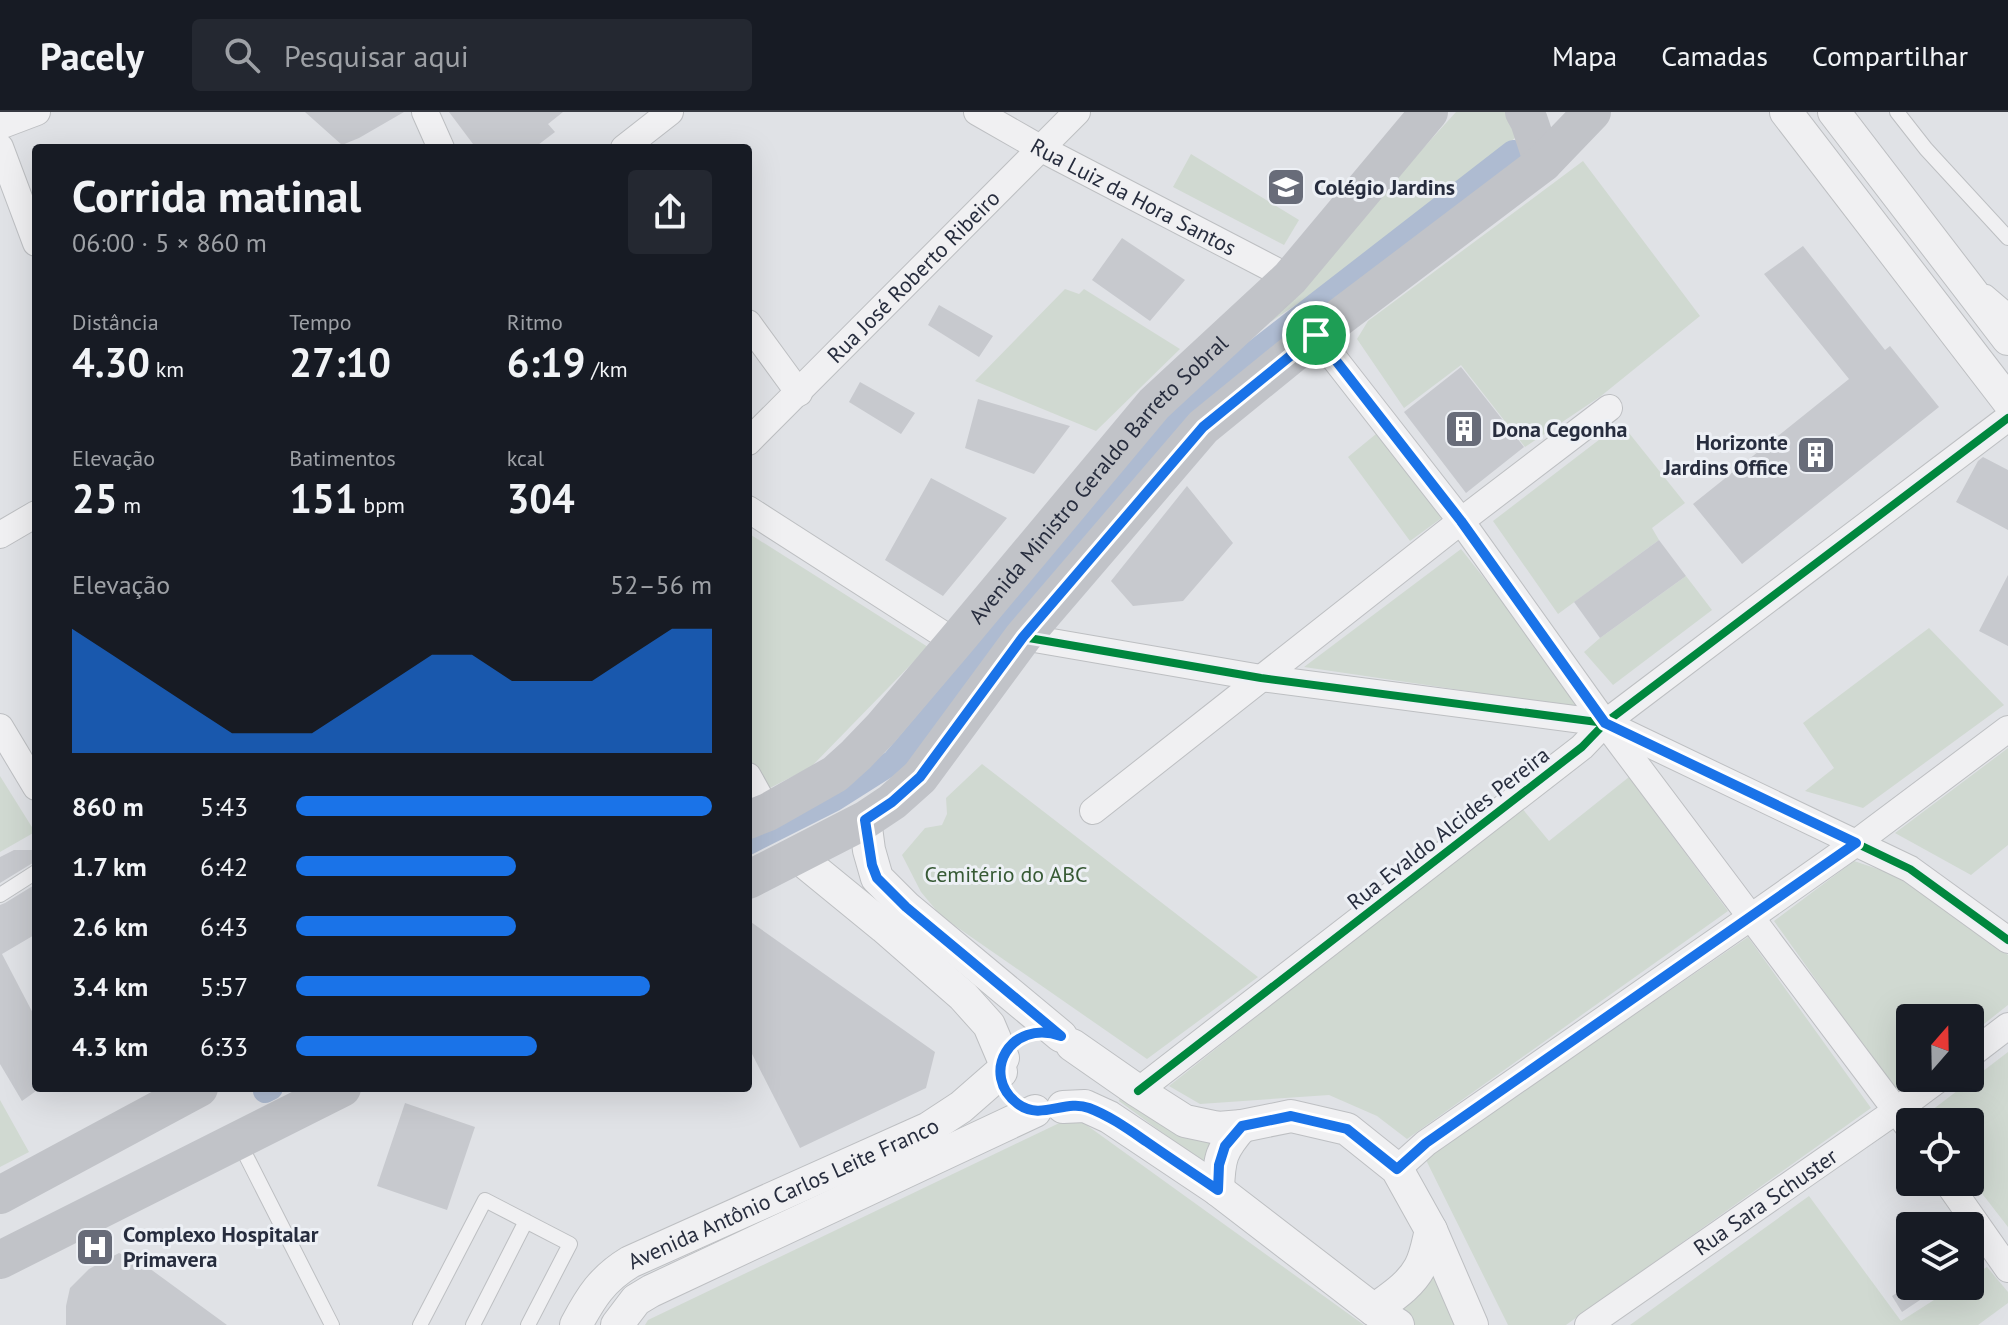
<!DOCTYPE html>
<html lang="pt">
<head>
<meta charset="utf-8">
<style>
  :root { --surface:#171b24; --page:#242831; --text:#f1f3f6; --muted:#9ea1a6; --line:#363941; --accent:#1a73e8 }
  body { margin:0; font-family:"PT Sans",sans-serif; background:var(--page); color:var(--text); height:100vh; display:flex; flex-direction:column; font-size:30px; white-space:nowrap }
  * { box-sizing:border-box; margin:0 }
  p { font-size:26px; color:var(--muted) }
  .icon { flex:none; width:44px; height:44px; fill:none; stroke:currentColor; stroke-width:2; stroke-linecap:round; stroke-linejoin:round }
  .map { position:relative; flex:1; overflow:hidden }
  .drawer { position:absolute; left:32px; top:32px; width:720px; height:948px; display:flex; flex-direction:column; background:var(--surface); border-radius:8px; box-shadow:0 8px 32px #0002 }
  .drawer>* { flex:none }
  .needle { width:52px; rotate:20deg }
  .fabs { position:absolute; left:1896px; top:892px; display:grid; gap:16px }
  .fabs a { display:grid; place-items:center; width:88px; height:88px; border-radius:8px; background:var(--surface); box-shadow:0 8px 32px #0002; font-size:40px }
  .pin { position:absolute; display:grid; place-items:center; width:68px; height:68px; color:#fff; margin:-34px; border:4px solid #fff; border-radius:50%; box-shadow:0 2px 8px #0007 }
  .round { display:grid; place-items:center; flex:none; width:84px; height:84px; border-radius:8px; background:var(--page) }
  .overview { display:flex; align-items:center; justify-content:space-between; height:136px; padding:0 40px }
  h1 { font-size:44px; font-weight:700; line-height:60px }
  .figures { display:grid; grid-template-columns:repeat(3,1fr); gap:12px; height:136px; padding:8px 40px }
  .figures div { display:grid; align-content:center }
  .figures b { font-size:40px; font-weight:700 }
  .figures small { font-size:22px; font-weight:400 }
  .figures p { font-size:22px }
  .chart { height:224px; padding:16px 40px }
  .chart p { display:flex; justify-content:space-between }
  .chart svg { width:100%; height:144px; margin-top:8px; fill:var(--accent); opacity:.7 }
  ul { padding:0 40px; list-style:none; font-size:26px }
  li { display:grid; grid-template-columns:128px 96px 1fr; align-items:center; height:60px }
  li i { height:20px; border-radius:10px; background:var(--accent) }
  header { display:flex; align-items:center; gap:48px; box-sizing:border-box; height:112px; padding:0 40px; background:var(--surface); border-bottom:2px solid var(--line) }
  header strong { font-size:38px }
  nav { display:flex; gap:44px; margin-inline-start:auto; font-size:28px }
  .search { width:560px; height:72px; background:var(--page); display:flex; align-items:center; gap:20px; box-sizing:border-box; padding:0 28px; border-radius:8px; color:var(--muted); font-size:30px }
  .map>svg:first-child { display:block }
  .green { fill:#d0d9d1 }
  .lines { fill:none; stroke-linecap:round; stroke-linejoin:round }
  .canal { stroke:#aebbd1; stroke-width:24 }
  .building { fill:#c7c9ce }
  .service-casing { stroke:#bdbfc2; stroke-width:16 }
  .minor-casing { stroke:#bdbfc2; stroke-width:28 }
  .tertiary-casing { stroke:#bdbfc2; stroke-width:34 }
  .service { stroke:#f0f0f2; stroke-width:14 }
  .minor { stroke:#f0f0f2; stroke-width:26 }
  .tertiary { stroke:#f0f0f2; stroke-width:32 }
  .secondary { stroke:#c1c3c8; stroke-width:38 }
  .cycleway-casing { stroke:#edf0f5; stroke-width:13 }
  .cycleway { stroke:#00873e; stroke-width:8 }
  .route-casing { stroke:#fff; stroke-width:16 }
  .route { stroke:#1a73e8; stroke-width:10 }
  .labels { text-anchor:middle; dominant-baseline:central; stroke-width:6; stroke-linejoin:round; paint-order:stroke }
  .poi-label { font-size:22px; font-weight:bold; fill:#272d3e; stroke:#edf0f5; text-anchor:start }
  .street-label { font-size:22px; fill:#272d3e; stroke:#edf0f5 }
  .park-label { font-size:22px; fill:#375a35; stroke:#edf0f5 }
</style>
</head>
<body>
<header>
<strong>Pacely</strong>
<div class="search"><svg class="icon" aria-label="search" viewBox="0 0 24 24"><circle cx="10" cy="10" r="6"/><path d="M15 15l6 6"/></svg>Pesquisar aqui</div>
<nav><a>Mapa</a><a>Camadas</a><a>Compartilhar</a></nav>
</header>
<div class="map">
<svg width="2008" height="1213" viewBox="0 0 2008 1213">
  <rect width="100%" height="100%" fill="#e0e2e6"/>
  <path class="green" d="M1456,0H1516L1515,26L1374,140L1257,219Z
    M1191,42L1299,108L1284,133L1173,75Z
    M1583,49L1700,204L1601,284L1525,335L1461,253L1404,296L1357,227L1368,209Z
    M1065,177L1079,182L1084,177L1180,237L1096,319L975,269Z
    M1621,311L1685,391L1652,416L1659,428L1558,502L1493,409Z
    M1376,322L1443,405L1410,429L1348,345Z
    M748,421L928,535L811,655L766,678L748,646Z
    M1461,437L1583,591L1579,600L1474,580L1304,555Z
    M1686,464L1712,498L1613,573L1584,540L1600,526Z
    M1929,516L2004,593L1863,696L1805,679L1834,656L1803,611Z
    M2008,636V733L1971,763L1895,721Z
    M982,652L1258,865L1147,947L941,804L921,780L902,743L925,716L942,713L947,702L946,686Z
    M0,664L35,720L0,740Z
    M1629,665L1728,799L1407,1027L1377,1004L1329,983L1200,992L1169,974L1521,695L1549,729Z
    M1854,749L1902,765L2008,843V893L1970,923V906H1910V966H1914L1896,980L1774,809Z
    M1748,825L1871,996L1566,1213H1508L1425,1046Z
    M2008,940V1115L1970,1066V1010H1927L1923,1005Z
    M1122,979L1221,1027L1208,1054L1119,989Z
    M0,988L29,1040L0,1055Z
    M1074,1004L1364,1213H645L648,1208Z
    M1809,1084L1901,1209L1956,1174H1970V1165L1987,1155L2008,1180V1191L1978,1213H1630Z
    M1435,1143L1459,1213H1411L1391,1199Z"/>
  <g class="lines">
    <path class="canal" d="M748,731L833,688L893,650L986,540L1102,391L1176,301L1513,40
      M265,979L271,976"/>
  </g>
  <path class="building" d="M305,0H404L359,26L342,33Z
    M449,0H563L548,12L555,20L534,36H476Z
    M1122,126L1185,168L1150,209L1092,168Z
    M1803,134L1885,238L1890,234L1939,295L1742,452L1693,392L1849,267L1764,162Z
    M939,193L993,224L979,245L928,213Z
    M1461,255L1524,335L1466,381L1404,300Z
    M860,270L915,301L901,322L849,290Z
    M978,287L1070,314L1034,362L965,336Z
    M1983,345L2008,358V418L1956,390L1978,349Z
    M931,366L1007,406L943,484L885,448Z
    M1187,374L1233,431L1183,489L1133,494L1111,469Z
    M1659,428L1686,464L1600,526L1574,490Z
    M2008,463V534L1979,519Z
    M14,738H36V750L31,752L0,771V745Z
    M36,772V822L2,842L36,907V979L22,989L0,952V793L5,791Z
    M748,808L935,940L926,976L800,1036L748,934Z
    M405,991L475,1015L447,1098L377,1074Z
    M119,1141L149,1156L227,1213H66V1194L70,1176L89,1157Z
    M1907,1174H1941L1902,1200L1892,1184Z"/>
  <g class="lines">
    <g class="service-casing">
      <path id="service" d="M1897,0L1926,37L2008,126
        M1987,180L2008,198
        M0,783L36,760
        M238,1028L332,1213
        M420,1213L485,1088L570,1132L528,1213
        M473,1213L526,1109"/>
    </g>
    <g class="minor-casing">
      <g id="minor">
        <path d="M425,0L441,36"/>
        <path id="s1" d="M977,0L1040,36L1290,166"/>
        <path d="M0,14L37,0"/>
        <path d="M0,35L36,131"/>
        <path d="M624,36L670,0"/>
        <path d="M748,211L799,281"/>
        <path d="M1316,223L1461,409L1605,611L1910,1017"/>
        <path id="s2" d="M748,330L1077,0"/>
        <path d="M748,397L955,530"/>
        <path d="M0,423L36,402"/>
        <path d="M1023,525L1261,566L1605,611L1910,757L2008,828"/>
        <path d="M0,615L36,675"/>
        <path d="M748,664L768,700"/>
        <path d="M1093,699L1461,409L1609,296"/>
        <path d="M1970,943L2008,914"/>
        <path d="M1138,979L1582,635L1605,611L2008,306"/>
        <path d="M1397,1057L1426,1031L1751,805L1856,731L2008,617"/>
        <path d="M1947,1070L2008,1157"/>
        <path id="s3" d="M1588,1213L1897,998L1940,966"/>
      </g>
    </g>
    <g class="tertiary-casing">
      <g id="tertiary">
        <path d="M1786,0L2008,289"/>
        <path d="M1834,0L2008,227"/>
        <path d="M865,708L869,738L877,766L906,795L1061,924"/>
        <path d="M796,743L884,815L963,884L989,913L1003,946"/>
        <path d="M1072,933L1138,979L1185,1009L1218,1016L1242,1014L1291,1004L1347,1017L1397,1057L1431,1118L1472,1213"/>
        <path d="M1063,995L1085,994L1109,1005L1218,1078L1374,1198L1398,1213"/>
        <path d="M1218,1078C1219,1046 1221,1038 1242,1014"/>
        <path d="M1374,1198C1390,1186 1410,1174 1420,1155C1426,1144 1428,1130 1431,1118"/>
        <path id="s4" d="M576,1213C591,1185 602,1167 630,1150L929,1016L961,995L1001,960"/>
        <path d="M617,1213L636,1188L651,1179L1035,999"/>
      </g>
    </g>
    <use href="#service" class="service"/>
    <use href="#minor" class="minor"/>
    <use href="#tertiary" class="tertiary"/>
    <g class="secondary">
      <path d="M1524,0L1529,9L1543,51"/>
      <path id="s5" d="M748,708L768,700L835,662L856,643L881,617L955,530L1154,292L1290,166L1429,0"/>
      <path d="M748,768L865,708L892,690L920,665L1023,525L1203,315L1316,223L1543,51L1592,0"/>
      <path d="M0,1083L199,976"/>
      <path d="M0,1148L342,976"/>
    </g>
    <g class="cycleway-casing">
      <path id="cycleway" d="M1023,525L1261,566L1605,611L1910,757L2008,828
        M1138,979L1582,635L1605,611L2008,306"/>
    </g>
    <use href="#cycleway" class="cycleway"/>
  </g>
  <g class="lines">
    <g class="route-casing">
      <path id="route" d="M1316,223L1461,409L1605,611L1856,731L1426,1031L1397,1057L1347,1017L1291,1004L1242,1014L1225,1034L1219,1053L1218,1078C1194,1062 1170,1046 1147,1030C1128,1017 1110,1004 1089,996C1065,987 1041,1009 1018,992C979,963 1010,906 1061,924L906,795L877,766L872,753L865,708L892,690L920,665L1023,525L1203,315Z"/>
    </g>
    <use href="#route" class="route"/>
  </g>
  <defs>
    <g id="school-square" transform="scale(2)"><rect x="-9" y="-9" width="18" height="18" rx="4" fill="#686c79" stroke="#edf0f5"/><path d="M0-5L7-2L0 1L-7-2ZM-4 1L0 2.5L4 1V4Q0 6-4 4Z" fill="#fff"/></g>
    <g id="building-square" transform="scale(2)"><rect x="-9" y="-9" width="18" height="18" rx="4" fill="#686c79" stroke="#edf0f5"/><path d="M-4-6H4V6H1V3H-1V6H-4ZM-2.5-4.3h1.7v1.8h-1.7ZM.8-4.3h1.7v1.8H.8ZM-2.5-1h1.7V.8h-1.7ZM.8-1h1.7V.8H.8Z" fill="#fff"/></g>
    <g id="hospital-square" transform="scale(2)"><rect x="-9" y="-9" width="18" height="18" rx="4" fill="#686c79" stroke="#edf0f5"/><path d="M-5-5h3v3.5h4V-5h3V5h-3V1.5h-4V5h-3Z" fill="#fff"/></g>
  </defs>
  <g fill-rule="evenodd">
    <use href="#school-square" x="1286" y="75"/>
    <use href="#building-square" x="1464" y="317"/>
    <use href="#building-square" x="1816" y="343"/>
    <use href="#hospital-square" x="95" y="1135"/>
  </g>
  <g class="labels">
    <g class="poi-label">
      <text x="1314" y="75">Colégio Jardins</text>
      <text x="1492" y="317">Dona Cegonha</text>
      <text x="1788" y="330" text-anchor="end">Horizonte<tspan x="1788" dy="25">Jardins Office</tspan></text>
      <text x="123" y="1122">Complexo Hospitalar<tspan x="123" dy="25">Primavera</tspan></text>
    </g>
    <g class="street-label">
      <text stroke="none"><textPath href="#s1" startOffset="178">Rua Luiz da Hora Santos</textPath></text>
      <text stroke="none"><textPath href="#s2" startOffset="234">Rua José Roberto Ribeiro</textPath></text>
      <text stroke="none"><textPath href="#s5" startOffset="494">Avenida Ministro Geraldo Barreto Sobral</textPath></text>
      <text transform="translate(1448 716) rotate(-38)">Rua Evaldo Alcides Pereira</text>
      <text stroke="none"><textPath href="#s4" startOffset="252">Avenida Antônio Carlos Leite Franco</textPath></text>
      <text stroke="none"><textPath href="#s3" startOffset="216">Rua Sara Schuster</textPath></text>
    </g>
    <g class="park-label">
      <text x="1006" y="762">Cemitério do ABC</text>
    </g>
  </g>
</svg>
<div class="fabs">
<a><svg class="needle" viewBox="-14 -14 28 28"><path d="M0-13l5 13h-10z" fill="#e53935"/><path d="M0 13l5-13h-10z" fill="#9ea1a6"/></svg></a>
<a><svg class="icon" aria-label="locate" viewBox="0 0 24 24"><circle cx="12" cy="12" r="6"/><path d="M12 2v4M12 18v4M2 12h4M18 12h4"/></svg></a>
<a><svg class="icon" aria-label="layers" viewBox="0 0 24 24"><path d="M12 4l9 5-9 5-9-5zM3 14l9 5 9-5"/></svg></a>
</div>
<div class="pin" style="left:1316px;top:223px;background:#1e9e55"><svg class="icon" aria-label="arrive" viewBox="0 0 24 24"><path d="M6 21V4h12l-3 4 3 4H6"/></svg></div>
<section class="drawer">
<div class="overview"><div><h1>Corrida matinal</h1><p>06:00 · 5 × 860 m</p></div><a class="round"><svg class="icon" aria-label="share" viewBox="0 0 24 24"><path d="M12 15V3M7 8l5-5 5 5M5 13v7h14v-7"/></svg></a></div>
<div class="figures">
<div><p>Distância</p><b>4.30<small> km</small></b></div>
<div><p>Tempo</p><b>27:10</b></div>
<div><p>Ritmo</p><b>6:19<small> /km</small></b></div>
</div>
<div class="figures">
<div><p>Elevação</p><b>25<small> m</small></b></div>
<div><p>Batimentos</p><b>151<small> bpm</small></b></div>
<div><p>kcal</p><b>304</b></div>
</div>
<div class="chart"><p><span>Elevação</span>52–56 m</p>
<svg viewBox="0 0 160 44" preserveAspectRatio="none"><path d="M0 44V6L10 14L20 22L30 30L40 38L50 38L60 38L70 30L80 22L90 14L100 14L110 22L120 22L130 22L140 14L150 6L160 6V44z"/></svg>
</div>
<ul>
<li><b>860 m</b>5:43<i style="width:100%"></i></li>
<li><b>1.7 km</b>6:42<i style="width:53%"></i></li>
<li><b>2.6 km</b>6:43<i style="width:53%"></i></li>
<li><b>3.4 km</b>5:57<i style="width:85%"></i></li>
<li><b>4.3 km</b>6:33<i style="width:58%"></i></li>
</ul>
</section>
</div>
</body>
</html>
